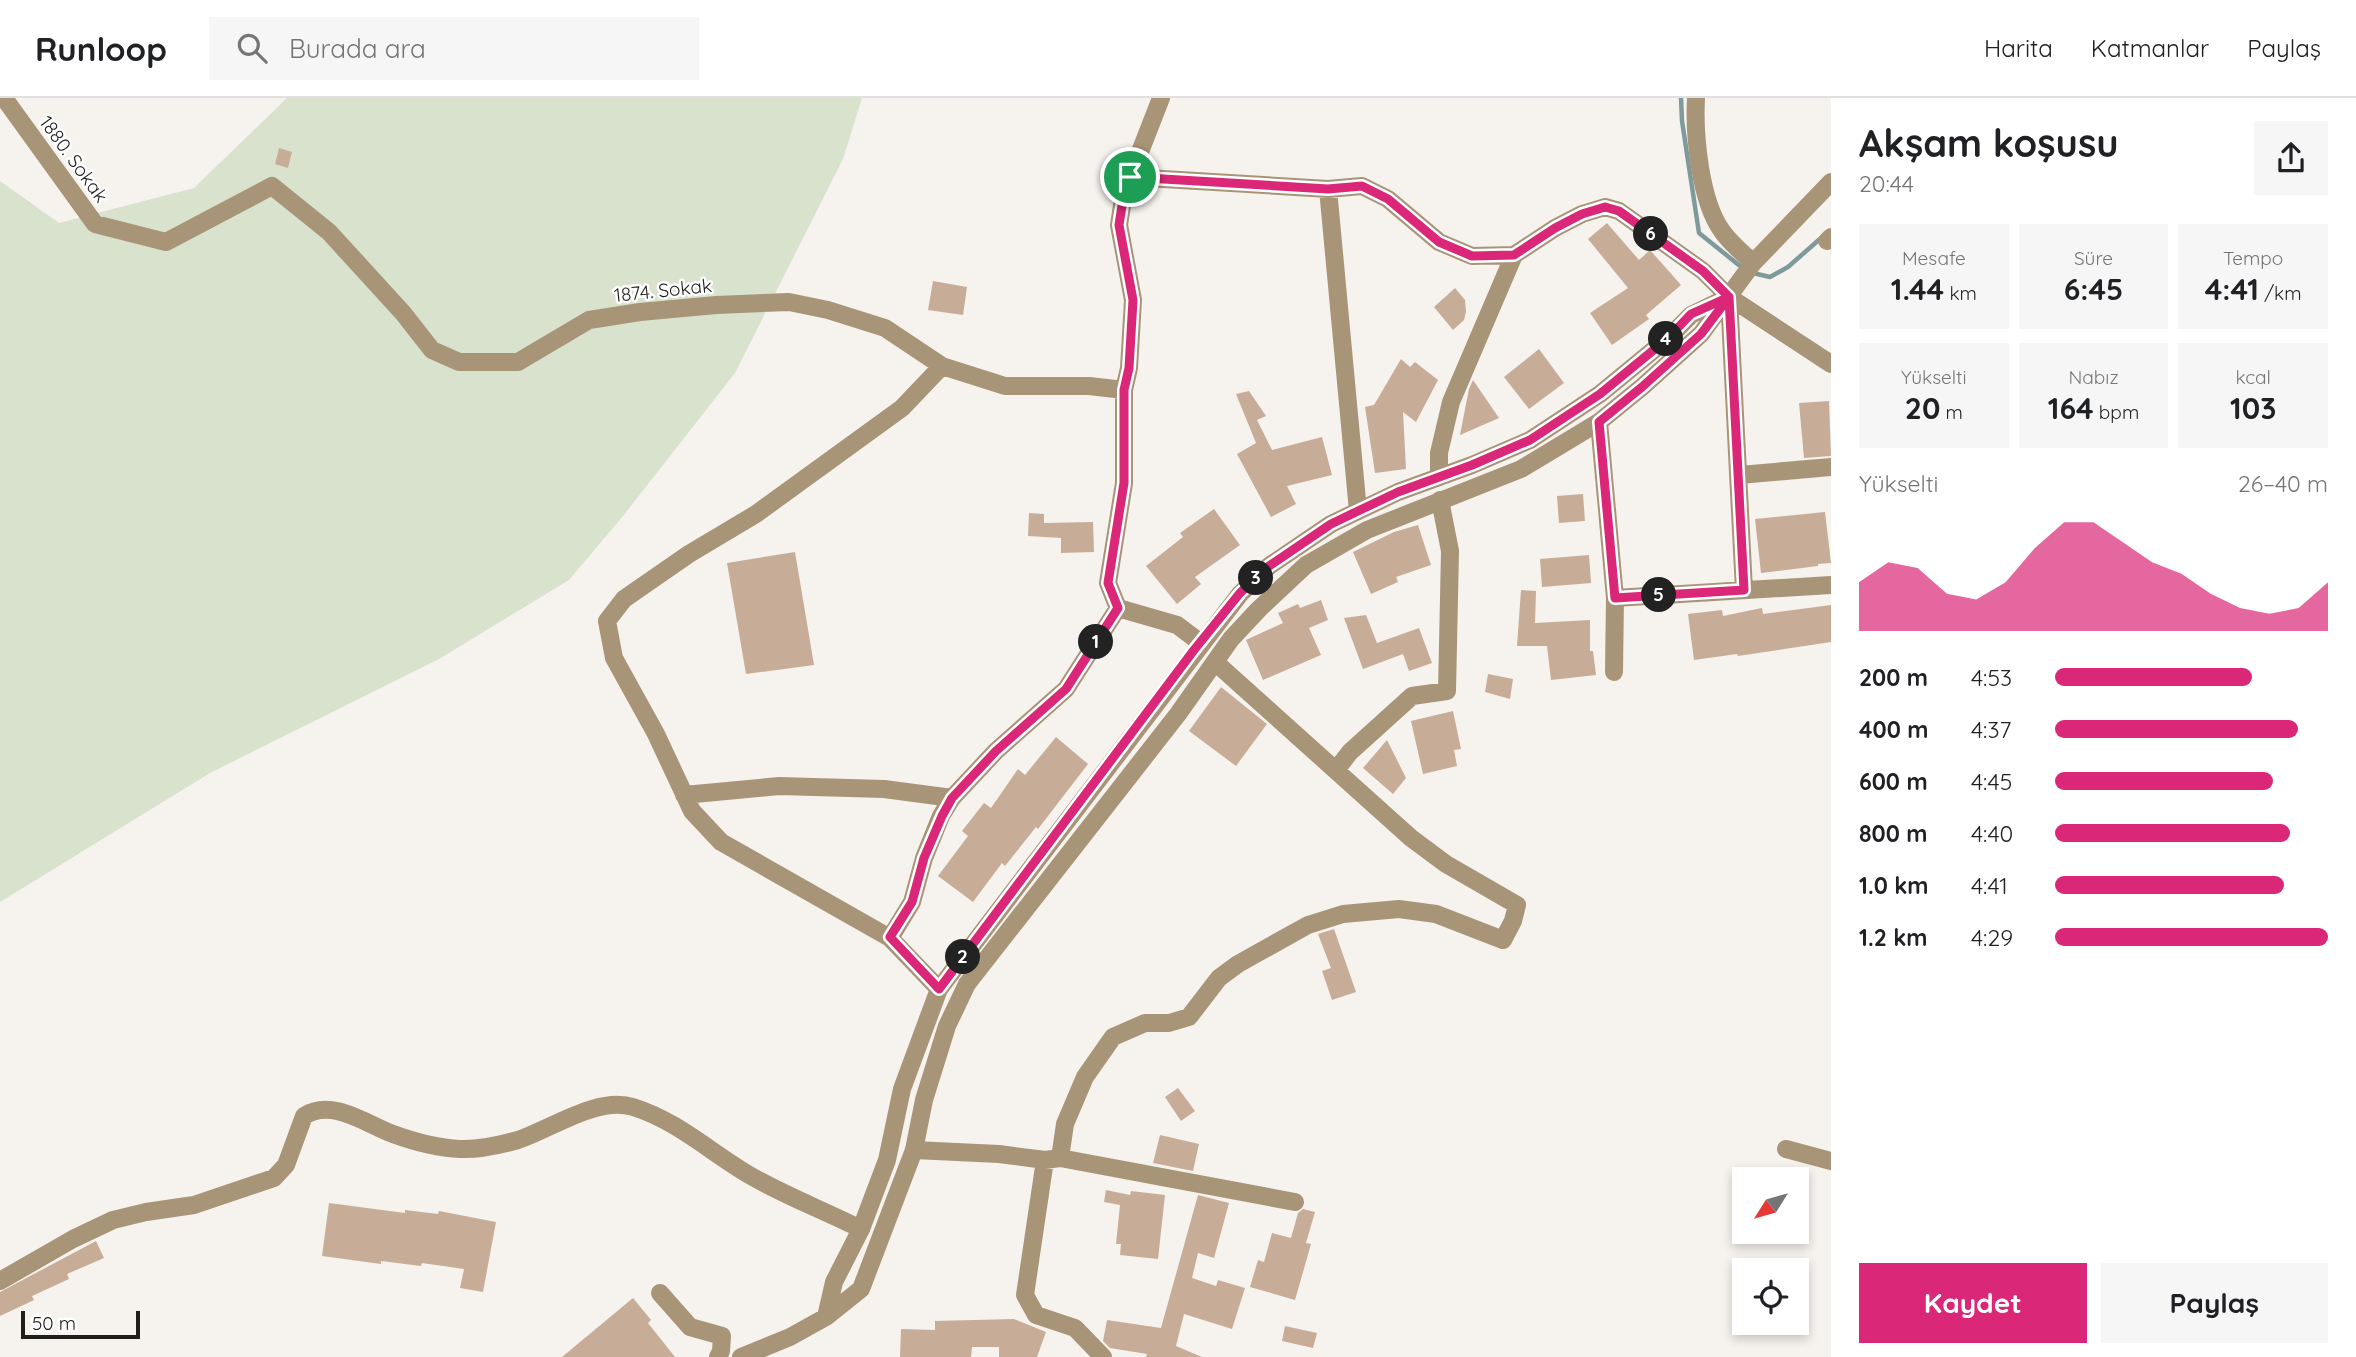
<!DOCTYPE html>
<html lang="tr">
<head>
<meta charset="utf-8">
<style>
  :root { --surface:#fff; --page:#f6f6f6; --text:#202124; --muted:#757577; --line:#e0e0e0; --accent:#db2777 }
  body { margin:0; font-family:Quicksand,sans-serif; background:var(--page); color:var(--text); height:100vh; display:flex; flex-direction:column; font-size:26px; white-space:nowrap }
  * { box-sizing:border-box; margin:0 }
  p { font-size:23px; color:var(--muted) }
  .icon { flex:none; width:38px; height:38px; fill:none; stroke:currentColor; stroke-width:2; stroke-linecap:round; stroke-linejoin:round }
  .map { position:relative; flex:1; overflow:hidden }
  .details { display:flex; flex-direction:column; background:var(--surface); width:525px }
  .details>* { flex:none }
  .needle { width:46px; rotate:233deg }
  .buttons { position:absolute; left:1732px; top:1069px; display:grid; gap:14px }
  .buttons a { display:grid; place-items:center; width:77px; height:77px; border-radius:0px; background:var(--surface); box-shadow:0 4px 10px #0003; font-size:35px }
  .scale { position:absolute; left:21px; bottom:18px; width:119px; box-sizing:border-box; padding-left:7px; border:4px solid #201e1d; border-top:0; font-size:19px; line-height:24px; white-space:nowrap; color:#201e1d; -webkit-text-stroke:5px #fff; paint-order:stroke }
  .pin { position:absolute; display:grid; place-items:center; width:60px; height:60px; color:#fff; margin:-30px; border:4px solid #fff; border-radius:50%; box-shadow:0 2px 7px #0007 }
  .km { position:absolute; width:35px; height:35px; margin:-18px; border-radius:50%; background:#222; color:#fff; font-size:19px; line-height:35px; text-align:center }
  .round { display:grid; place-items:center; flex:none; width:74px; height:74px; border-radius:0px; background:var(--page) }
  .head { display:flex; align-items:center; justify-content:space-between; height:119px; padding:0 28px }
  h1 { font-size:38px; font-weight:700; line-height:52px }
  .figures { display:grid; grid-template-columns:repeat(3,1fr); gap:10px; height:119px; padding:7px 28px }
  .figures div { display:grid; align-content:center; border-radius:0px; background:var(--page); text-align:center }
  .figures b { font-size:30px; font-weight:700 }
  .figures small { font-size:19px; font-weight:400 }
  .figures p { font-size:19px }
  .chart { height:196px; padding:14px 28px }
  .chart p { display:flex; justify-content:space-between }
  .chart svg { width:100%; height:126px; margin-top:7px; fill:var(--accent); opacity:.7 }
  .cta { display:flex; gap:14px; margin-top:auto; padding:14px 28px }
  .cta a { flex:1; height:80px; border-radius:0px; background:var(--accent); color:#fff; font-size:28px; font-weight:700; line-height:80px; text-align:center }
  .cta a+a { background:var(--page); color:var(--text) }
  ul { padding:0 28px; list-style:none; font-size:23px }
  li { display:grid; grid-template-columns:112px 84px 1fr; align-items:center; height:52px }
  li i { height:18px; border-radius:9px; background:var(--accent) }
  header { display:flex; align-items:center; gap:42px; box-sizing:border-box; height:98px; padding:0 35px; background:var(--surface); border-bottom:2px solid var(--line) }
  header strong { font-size:33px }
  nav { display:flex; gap:38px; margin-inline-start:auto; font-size:24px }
  .search { width:490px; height:63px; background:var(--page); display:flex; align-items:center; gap:18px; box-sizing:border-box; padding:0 24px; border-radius:0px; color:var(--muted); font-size:26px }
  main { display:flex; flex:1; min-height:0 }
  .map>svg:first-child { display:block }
  .green { fill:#d8e2cd }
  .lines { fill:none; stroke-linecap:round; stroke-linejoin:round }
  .stream { stroke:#7e9a9a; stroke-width:4.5 }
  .building { fill:#c7ad97 }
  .minor { stroke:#a89578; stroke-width:18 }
  .tertiary { stroke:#a89578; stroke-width:18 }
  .route-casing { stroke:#fff; stroke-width:14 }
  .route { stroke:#db2777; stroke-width:9 }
  .labels { text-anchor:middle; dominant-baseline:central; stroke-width:5; stroke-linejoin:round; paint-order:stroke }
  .street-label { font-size:19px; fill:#201e1d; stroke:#fff }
</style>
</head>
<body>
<header>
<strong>Runloop</strong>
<div class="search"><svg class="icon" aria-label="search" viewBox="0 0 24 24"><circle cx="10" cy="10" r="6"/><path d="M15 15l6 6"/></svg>Burada ara</div>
<nav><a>Harita</a><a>Katmanlar</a><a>Paylaş</a></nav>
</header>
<main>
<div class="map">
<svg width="1831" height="1259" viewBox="0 0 1831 1259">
  <rect width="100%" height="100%" fill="#f6f2ee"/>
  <path class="green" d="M287,0H862L843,61L735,275L623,418L569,482L439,561L210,675L0,804V83L59,125L194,90Z"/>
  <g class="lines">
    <path class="stream" d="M1681,0L1682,23L1699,135L1745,172
      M1753,175L1770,179L1788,169L1821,140"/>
  </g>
  <path class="building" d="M279,50L292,54L288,70L275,66Z
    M1607,125L1639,162L1650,152L1681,187L1646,217L1649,221L1612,247L1590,215L1628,190L1588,141Z
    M933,183L967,189L963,217L928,212Z
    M1455,190L1465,202L1466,214L1464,222L1453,232L1434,209Z
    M1539,251L1564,285L1529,311L1504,279Z
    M1401,261L1410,269L1415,264L1438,282L1416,324L1403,314L1406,371L1375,375L1365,309L1374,307Z
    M1473,282L1499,320L1460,337L1469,291Z
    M1249,293L1266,318L1257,322L1272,352L1322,339L1332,377L1287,388L1296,406L1271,419L1237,356L1256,345L1236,296Z
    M1829,303L1831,358L1804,360L1799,305Z
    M1583,396L1585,423L1559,425L1557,398Z
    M1214,411L1240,447L1195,479L1201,486L1177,506L1146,468L1183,439L1180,435Z
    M1825,414L1831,465L1818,466V468L1761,475L1755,421Z
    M1029,415L1044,416V425L1093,424L1094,454L1061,455V440L1028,438Z
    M1418,427L1431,467L1396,479L1398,484L1371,496L1353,454L1394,434Z
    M795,454L814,567L746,576L727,465Z
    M1589,457L1591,485L1542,489L1540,461Z
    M1521,492L1536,493L1535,525L1590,522V553H1593L1596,577L1551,582L1547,548H1517Z
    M1321,502L1328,522L1309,530L1321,557L1263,582L1246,542L1283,525L1278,515L1298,506L1300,510Z
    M1831,507V544L1738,558L1737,556L1694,562L1688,516L1722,512L1723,518L1762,510L1763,516Z
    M1366,517L1377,545L1419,530L1432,565L1409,573L1403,556L1363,571L1344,520Z
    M1488,576L1513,581L1510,601L1485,594Z
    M1221,589L1267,626L1236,668L1189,633Z
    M1453,613L1461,651L1454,652L1457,668L1423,676L1411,623Z
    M1056,639L1088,666L1038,731L1036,729L1005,768L1002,765L973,804L938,778L968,738L962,733L984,705L991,710L1018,671L1025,677Z
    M1387,642L1406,680L1393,696L1363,670Z
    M1334,831L1356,894L1332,902L1322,873L1331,870L1318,836Z
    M1178,990L1195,1013L1181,1023L1165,999Z
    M1160,1037L1199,1046L1193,1073L1153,1065Z
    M1106,1092L1130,1097L1131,1093L1165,1097L1158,1161L1120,1157L1121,1146H1116L1120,1107L1104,1104Z
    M1198,1097L1229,1105L1214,1160L1198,1155L1192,1180L1216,1188L1218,1182L1245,1190L1232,1231L1184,1216L1176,1248L1202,1259H1146L1147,1256L1110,1250L1103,1243L1107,1222L1161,1230Z
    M329,1105L405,1115V1112L438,1116L439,1113L496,1124L483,1194L460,1190L464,1171L422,1165L421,1168L381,1163V1166L322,1158Z
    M1303,1111L1315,1114L1306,1145L1311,1146L1295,1202L1250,1189L1258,1162L1264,1164L1272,1135L1291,1140L1298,1115Z
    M96,1143L104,1160L67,1176L69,1181L32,1198L34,1202L0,1218V1194Z
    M633,1200L651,1222L648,1225L675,1259H562Z
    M1014,1221L1046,1234L1037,1259H999V1249H972L971,1259H900L901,1231L935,1232V1223Z
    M1285,1228L1317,1235L1313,1250L1282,1243Z"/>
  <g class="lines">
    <path class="minor" d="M4,0L95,126L166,144L272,88L329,134L403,215L432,252L459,264H518L589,222L640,214L716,207L789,204L828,212L885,230L942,268L1005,288H1089L1124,292
      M1161,0L1124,95L1119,127L1133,202L1129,270L1124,292V385L1108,485L1118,510L1177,527L1201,545
      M1696,0C1694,37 1700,103 1722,133C1730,145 1743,155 1753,165
      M1130,79L1328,91L1362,88L1388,101L1439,144L1472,158L1514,157
      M1328,91L1358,413
      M1827,143L1831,139
      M1729,199L1744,492
      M1599,324L1615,500L1614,574
      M1739,377L1831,369
      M1439,379V355L1451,304L1514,157L1555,130L1582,116L1605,109L1619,113L1703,173L1729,199L1831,266
      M1615,500L1831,487
      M1336,672L1350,654L1412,598L1447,593L1450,453L1440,402
      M684,697L779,688L884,691L952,700
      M890,840L912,804L924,760L941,718L952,700L996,653L1066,591L1118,510
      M939,891L890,840L721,744L692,713L656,636L614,560L607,523L624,501L689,456L756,416L902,310L942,268
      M1786,1051L1831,1063
      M914,1052L999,1056L1045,1062L1060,1060L1295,1104
      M1060,1060L1065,1026L1085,979L1113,939L1145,925H1169L1189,919L1219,880L1238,866L1308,827L1343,816L1399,811L1436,816L1503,842L1513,823L1517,807L1446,766L1411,740L1215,564
      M1045,1062L1025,1197L1036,1217L1075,1230L1103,1259
      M0,1183L73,1141L113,1122L146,1114L194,1107L274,1080L286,1067L304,1018C332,1000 366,1026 393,1036C415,1044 437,1050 460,1051C479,1052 500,1047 518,1042C551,1031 597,998 633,1009C678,1023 711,1055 751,1078C786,1098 825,1113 861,1131
      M660,1195L690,1229L722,1238L721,1253L718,1259"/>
    <path class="tertiary" d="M826,1219L834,1184L861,1131L887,1062L902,991L939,891L1240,496L1269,468L1331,426L1398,394L1472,367L1530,342L1600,296L1667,241L1691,217L1726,200
      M741,1259L790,1239L826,1219L861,1191L914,1052L924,1002L947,928L967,886L1178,616L1231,541L1259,511L1306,467L1367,432L1521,371L1599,324L1642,289L1701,236L1753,165L1831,84"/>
  </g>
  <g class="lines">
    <g class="route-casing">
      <path id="route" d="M1130,79L1124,95L1119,127L1133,202L1129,270L1124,292V385L1108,485L1118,510L1066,591L996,653L952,700L942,718L924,760L912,804L890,839L939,891L1194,552L1240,495L1269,468L1331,426L1358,413L1398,394L1472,367L1530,342L1600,296L1667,241L1691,216L1729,199L1701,236L1642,289L1599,324L1615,500L1744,492L1729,199L1703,173L1619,113L1605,109L1582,116L1555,130L1514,157L1472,158L1439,144L1388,101L1362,88L1328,91L1130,79"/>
    </g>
    <use href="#route" class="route"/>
  </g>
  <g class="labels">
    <g class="street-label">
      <text transform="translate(74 61) rotate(54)">1880. Sokak</text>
      <text transform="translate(663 192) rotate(-6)">1874. Sokak</text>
    </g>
  </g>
</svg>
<div class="buttons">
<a><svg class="needle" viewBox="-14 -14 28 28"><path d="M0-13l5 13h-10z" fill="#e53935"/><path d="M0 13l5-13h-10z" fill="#757577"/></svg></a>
<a><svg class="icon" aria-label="locate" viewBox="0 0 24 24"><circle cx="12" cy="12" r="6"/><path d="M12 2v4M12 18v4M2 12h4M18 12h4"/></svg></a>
</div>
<div class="scale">50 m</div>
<div class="pin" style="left:1130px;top:79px;background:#1e9e55"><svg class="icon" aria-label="arrive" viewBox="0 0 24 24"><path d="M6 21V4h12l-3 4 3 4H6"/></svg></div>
<b class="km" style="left:1096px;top:544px">1</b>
<b class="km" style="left:963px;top:859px">2</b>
<b class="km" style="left:1256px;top:480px">3</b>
<b class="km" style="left:1666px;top:241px">4</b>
<b class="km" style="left:1659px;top:497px">5</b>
<b class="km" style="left:1651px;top:136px">6</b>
</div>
<section class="details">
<div class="head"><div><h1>Akşam koşusu</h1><p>20:44</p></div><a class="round"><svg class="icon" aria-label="share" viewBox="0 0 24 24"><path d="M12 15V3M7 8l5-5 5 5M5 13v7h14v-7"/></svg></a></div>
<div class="figures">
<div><p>Mesafe</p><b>1.44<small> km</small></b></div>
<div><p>Süre</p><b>6:45</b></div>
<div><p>Tempo</p><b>4:41<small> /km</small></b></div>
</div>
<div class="figures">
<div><p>Yükselti</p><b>20<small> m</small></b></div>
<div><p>Nabız</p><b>164<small> bpm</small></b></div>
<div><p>kcal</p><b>103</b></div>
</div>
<div class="chart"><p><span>Yükselti</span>26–40 m</p>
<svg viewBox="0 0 160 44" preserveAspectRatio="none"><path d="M0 44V27L10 20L20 22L30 31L40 33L50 27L60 15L70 6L80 6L90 13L100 20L110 24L120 31L130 36L140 38L150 36L160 27V44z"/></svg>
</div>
<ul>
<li><b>200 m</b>4:53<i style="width:72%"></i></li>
<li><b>400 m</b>4:37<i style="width:89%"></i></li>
<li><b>600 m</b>4:45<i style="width:80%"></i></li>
<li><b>800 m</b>4:40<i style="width:86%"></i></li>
<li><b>1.0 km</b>4:41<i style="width:84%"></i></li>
<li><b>1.2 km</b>4:29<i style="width:100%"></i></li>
</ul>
<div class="cta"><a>Kaydet</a><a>Paylaş</a></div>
</section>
</main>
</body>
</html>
